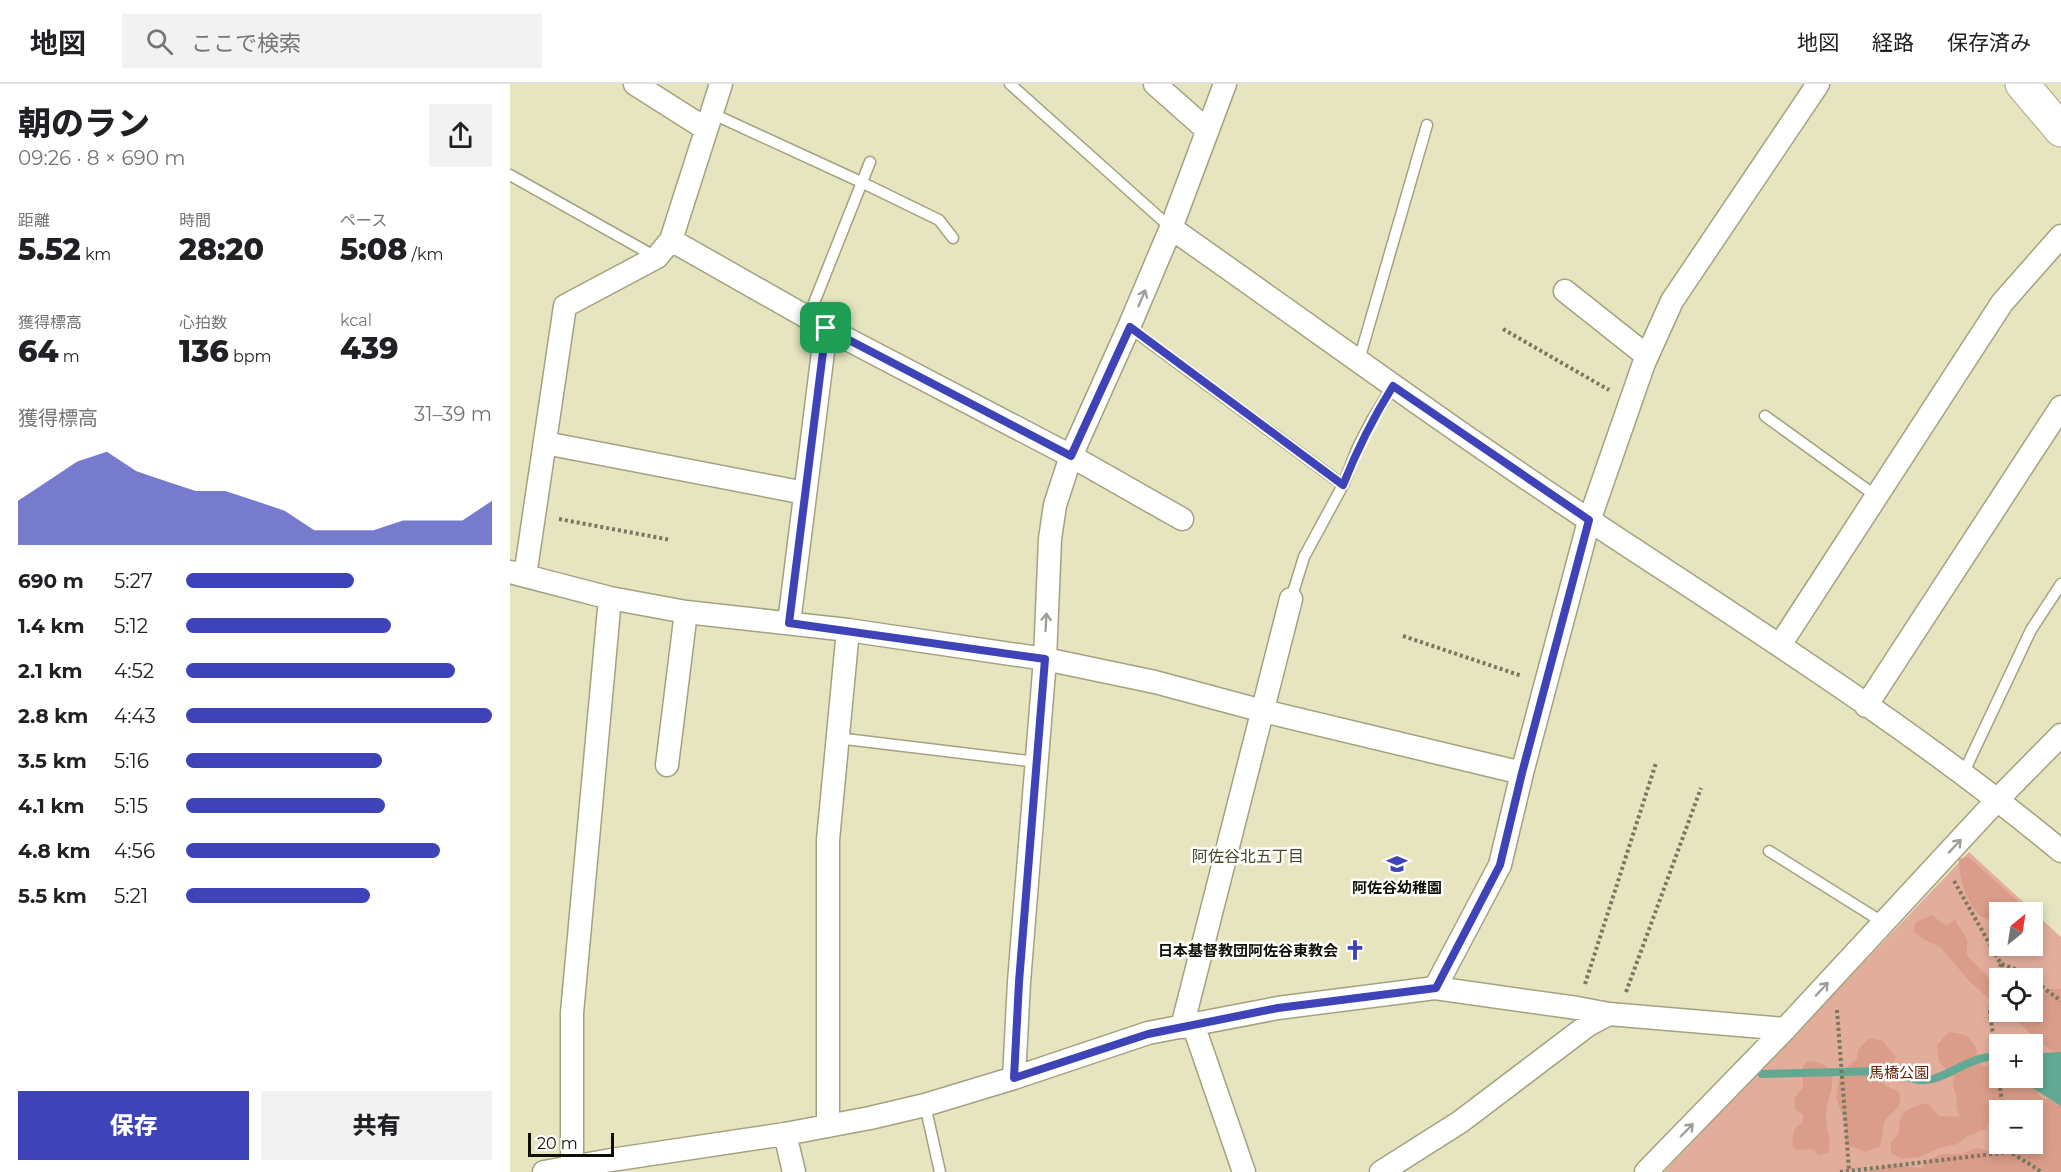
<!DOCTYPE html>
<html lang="ja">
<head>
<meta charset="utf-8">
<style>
  :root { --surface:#fff; --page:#f2f2f2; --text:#202124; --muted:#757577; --line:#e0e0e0; --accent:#3e44b8 }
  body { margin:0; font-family:Montserrat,"Noto Sans JP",sans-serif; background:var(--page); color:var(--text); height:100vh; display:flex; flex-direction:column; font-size:22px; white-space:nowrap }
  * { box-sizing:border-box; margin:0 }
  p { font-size:20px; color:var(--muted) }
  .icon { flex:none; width:33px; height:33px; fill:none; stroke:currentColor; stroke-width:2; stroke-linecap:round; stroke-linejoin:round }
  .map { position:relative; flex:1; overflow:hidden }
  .details { display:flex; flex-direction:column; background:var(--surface); width:510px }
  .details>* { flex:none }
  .needle { width:39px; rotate:30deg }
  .buttons { position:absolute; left:1479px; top:818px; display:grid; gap:12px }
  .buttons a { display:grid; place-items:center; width:54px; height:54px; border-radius:0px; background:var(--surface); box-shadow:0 3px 9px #0003; font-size:30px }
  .scale { position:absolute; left:18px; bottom:15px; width:86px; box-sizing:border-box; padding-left:6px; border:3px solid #0f0e03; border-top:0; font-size:16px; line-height:21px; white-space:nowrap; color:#0f0e03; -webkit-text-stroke:4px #fff; paint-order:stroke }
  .pin { position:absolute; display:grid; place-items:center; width:51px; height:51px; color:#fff; margin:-26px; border-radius:12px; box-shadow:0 3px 9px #0006 }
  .round { display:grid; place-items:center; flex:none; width:63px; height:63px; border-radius:0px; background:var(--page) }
  .summary { display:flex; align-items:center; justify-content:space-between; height:102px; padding:0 18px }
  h1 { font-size:33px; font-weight:800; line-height:45px }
  .metrics { display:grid; grid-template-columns:repeat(3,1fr); gap:9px; height:102px; padding:6px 18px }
  .metrics div { display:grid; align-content:center }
  .metrics b { font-size:30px; font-weight:800 }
  .metrics small { font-size:16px; font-weight:400 }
  .metrics p { font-size:16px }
  .chart { height:168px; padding:12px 18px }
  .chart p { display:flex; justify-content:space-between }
  .chart svg { width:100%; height:108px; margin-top:6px; fill:var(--accent); opacity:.7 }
  .cta { display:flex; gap:12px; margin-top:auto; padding:12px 18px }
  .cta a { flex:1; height:69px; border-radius:0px; background:var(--accent); color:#fff; font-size:24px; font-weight:800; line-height:69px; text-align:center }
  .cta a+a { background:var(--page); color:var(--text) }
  ul { padding:0 18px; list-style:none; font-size:20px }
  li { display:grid; grid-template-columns:96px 72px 1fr; align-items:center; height:45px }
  li i { height:15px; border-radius:8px; background:var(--accent) }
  header { display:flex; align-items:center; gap:36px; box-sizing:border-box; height:84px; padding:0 30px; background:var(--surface); border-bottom:2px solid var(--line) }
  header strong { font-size:28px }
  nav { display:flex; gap:33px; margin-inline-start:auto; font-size:21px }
  .search { width:420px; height:54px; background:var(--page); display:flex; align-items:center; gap:15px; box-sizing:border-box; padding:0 21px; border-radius:0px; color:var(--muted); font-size:22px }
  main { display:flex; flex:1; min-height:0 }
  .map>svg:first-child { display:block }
  .green { fill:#e3ad9c; fill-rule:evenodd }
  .forest { fill:#da9d89 }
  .water { fill:#62a994 }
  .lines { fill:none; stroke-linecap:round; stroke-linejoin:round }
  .stream { stroke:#62a994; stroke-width:8 }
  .service-casing { stroke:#a3a27f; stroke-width:13 }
  .minor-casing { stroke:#a3a27f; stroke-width:25 }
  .primary-casing { stroke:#a3a27f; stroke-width:35 }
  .path { stroke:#78775f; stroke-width:4; stroke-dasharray:3 3; stroke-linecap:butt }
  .service { stroke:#fff; stroke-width:10 }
  .minor { stroke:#fff; stroke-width:22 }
  .primary { stroke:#fff; stroke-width:33 }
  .oneway { stroke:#9f9f9a }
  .route-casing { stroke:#fff; stroke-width:12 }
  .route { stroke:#3e44b8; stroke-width:8 }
  .labels { text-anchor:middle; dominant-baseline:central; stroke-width:5; stroke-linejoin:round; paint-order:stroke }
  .poi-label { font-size:15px; font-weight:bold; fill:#0f0e03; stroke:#fff }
  .park-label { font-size:15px; fill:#692106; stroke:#fff }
  .neighbourhood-label { font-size:16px; fill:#484627; stroke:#fff }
</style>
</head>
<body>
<header>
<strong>地図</strong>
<div class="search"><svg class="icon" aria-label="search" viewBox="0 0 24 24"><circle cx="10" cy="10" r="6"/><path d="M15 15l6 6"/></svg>ここで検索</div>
<nav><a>地図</a><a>経路</a><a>保存済み</a></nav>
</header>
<main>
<section class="details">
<div class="summary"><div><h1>朝のラン</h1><p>09:26 · 8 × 690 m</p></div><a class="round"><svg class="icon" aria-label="share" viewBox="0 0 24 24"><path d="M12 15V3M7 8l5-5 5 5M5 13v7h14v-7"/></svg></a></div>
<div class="metrics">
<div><p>距離</p><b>5.52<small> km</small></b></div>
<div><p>時間</p><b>28:20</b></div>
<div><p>ペース</p><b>5:08<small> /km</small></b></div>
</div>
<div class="metrics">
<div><p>獲得標高</p><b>64<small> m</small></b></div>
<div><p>心拍数</p><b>136<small> bpm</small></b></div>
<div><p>kcal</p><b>439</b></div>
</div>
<div class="chart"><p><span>獲得標高</span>31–39 m</p>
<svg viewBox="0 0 160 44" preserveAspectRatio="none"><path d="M0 44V26L10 18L20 10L30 6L40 14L50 18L60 22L70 22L80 26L90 30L100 38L110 38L120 38L130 34L140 34L150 34L160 26V44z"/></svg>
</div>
<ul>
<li><b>690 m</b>5:27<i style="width:55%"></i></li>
<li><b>1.4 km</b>5:12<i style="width:67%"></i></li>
<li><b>2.1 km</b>4:52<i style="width:88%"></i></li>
<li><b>2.8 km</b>4:43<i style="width:100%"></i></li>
<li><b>3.5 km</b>5:16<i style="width:64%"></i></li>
<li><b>4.1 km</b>5:15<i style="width:65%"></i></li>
<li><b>4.8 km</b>4:56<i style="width:83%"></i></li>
<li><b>5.5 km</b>5:21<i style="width:60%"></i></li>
</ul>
<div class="cta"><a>保存</a><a>共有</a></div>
</section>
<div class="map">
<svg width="1551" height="1088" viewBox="0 0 1551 1088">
  <rect width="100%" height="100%" fill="#e6e5c0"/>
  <path class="green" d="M1459,768L1551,853V1088H1154ZM1490,828H1522V861H1490ZM1490,894H1522V927H1490ZM1490,960H1522V993H1490ZM1490,1026H1522V1059H1490Z"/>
  <path class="forest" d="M1458,773L1513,822L1519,828H1490L1489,846C1485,837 1479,838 1471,832C1456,821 1449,793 1449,775Z
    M1422,831L1436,842L1445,836L1457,855V871L1489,905V924L1460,898L1430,863L1413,855L1403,847L1406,838Z
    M1536,905H1551V975L1494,927H1522L1523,912Z
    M1439,948L1456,951L1466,963L1468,979L1476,983L1489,976L1490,993H1522L1527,996L1528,1009L1533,1015L1545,1013L1551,1018V1088H1349L1383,1081L1411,1084L1419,1076L1432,1070H1452L1467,1064L1483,1068L1499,1061L1515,1063L1536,1059L1529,1057L1522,1042V1026L1487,1025L1480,1033L1476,1045L1458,1052L1447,1060L1429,1064L1410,1073L1392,1075L1381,1069V1058L1389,1049C1389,1026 1398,1024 1418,1019L1429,1032L1444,1033L1450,1031C1444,1022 1448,1021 1446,1012C1444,1004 1442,1001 1444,993L1429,978L1427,961Z
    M1359,954L1373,957L1386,973L1380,987L1370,996L1376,1002L1389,1008C1394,1026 1381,1026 1375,1037C1372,1044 1372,1055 1370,1062L1356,1068L1335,1060L1336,1043L1326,1013L1330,991L1339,981L1347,975L1348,966Z
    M1298,977C1338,981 1317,1007 1316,1032C1315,1047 1323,1053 1318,1069L1309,1071L1301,1065L1287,1066L1283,1064C1282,1051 1281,1046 1293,1038V1030L1285,1025L1284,1015L1293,1003V982Z"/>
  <path class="water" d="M1551,968V1022L1521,1003L1517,995L1522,993L1523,984L1533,969Z"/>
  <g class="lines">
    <path class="stream" d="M1522,975L1535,980
      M1252,990L1373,987C1390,989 1406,1000 1423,995C1448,987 1462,972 1490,972"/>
    <g class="service-casing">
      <path id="service" d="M500,0L661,144
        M201,29L351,98L429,136L443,154
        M0,91L146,173
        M298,234L360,78
        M619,243L833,401
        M849,276L917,41
        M1255,332L1366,412
        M781,515L794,473L833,401L848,363L862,336L883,302
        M327,654L527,678
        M1453,690L1521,546L1551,500
        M1259,767L1374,839
        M415,1021L430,1088"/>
    </g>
    <g class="minor-casing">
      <path id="minor" d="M125,0L196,45
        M645,0L697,46
        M661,144C801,242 939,344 1082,438C1241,543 1404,645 1551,767
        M161,156L316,244L561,372L672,435
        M1055,207L1137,272
        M35,359L295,409
        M0,488L100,514L176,528L338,546L535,575L645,598L753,627L1012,689
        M15,492L55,222L147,173L161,156L211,0
        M279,539L316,244
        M1270,561L1492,219L1551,152
        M1356,622L1551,323
        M157,681L176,528
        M925,904L990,781L1012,689L1079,437L1134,279L1162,217L1308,0
        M683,940L734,1088
        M672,943L781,515
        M504,994L509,898L535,575L540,455L545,421L561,372L619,243L661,144L715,0
        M318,1042V756L338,546
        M275,1050L284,1088
        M62,1083V929L100,514
        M34,1088L101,1076L275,1050L360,1034L415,1021L504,994L638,949L768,924L925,904L1067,924L1099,930L1275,945
        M871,1088L950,1038L1078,941L1099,930
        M1136,1088L1275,945L1488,715L1551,651"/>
    </g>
    <g class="primary-casing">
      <path id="primary" d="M1512,0L1551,46"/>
    </g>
    <path class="path" d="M993,245L1099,306
      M49,435L161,456
      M893,552L1012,592
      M1444,797L1491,880L1505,885L1521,894
      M1491,880L1482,909L1480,929L1493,1026
      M1522,895L1551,917
      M1075,900L1146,679
      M1116,908L1191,704
      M1327,926L1339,1086
      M1498,1059L1500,1068
      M1330,1088L1500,1068L1532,1088"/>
    <use href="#service" class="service"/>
    <use href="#minor" class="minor"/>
    <use href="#primary" class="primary"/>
  </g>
  <defs><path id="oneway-shaft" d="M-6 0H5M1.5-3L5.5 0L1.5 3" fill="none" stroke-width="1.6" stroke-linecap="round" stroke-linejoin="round" transform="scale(1.5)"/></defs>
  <g class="oneway">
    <use href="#oneway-shaft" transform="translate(632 214) rotate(-67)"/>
    <use href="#oneway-shaft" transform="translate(536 538) rotate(-87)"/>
    <use href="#oneway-shaft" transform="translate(1445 762) rotate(-47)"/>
    <use href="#oneway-shaft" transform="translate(1312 905) rotate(-47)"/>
    <use href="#oneway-shaft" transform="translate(1177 1046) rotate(-46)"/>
  </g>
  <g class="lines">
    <g class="route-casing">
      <path id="route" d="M620,243L833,401C847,366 863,334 883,302L1079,436L1012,689L990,781L926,904L768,924L638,950L504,994L509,898L535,575L279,539L316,244L561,372Z"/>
    </g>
    <use href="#route" class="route"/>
  </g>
  <defs>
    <g id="school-bare" transform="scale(1.62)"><path d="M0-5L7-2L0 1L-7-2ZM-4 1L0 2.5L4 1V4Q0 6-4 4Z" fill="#3e44b8" stroke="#fff" stroke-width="2.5" paint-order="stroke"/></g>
    <g id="church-bare" transform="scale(1.62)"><path d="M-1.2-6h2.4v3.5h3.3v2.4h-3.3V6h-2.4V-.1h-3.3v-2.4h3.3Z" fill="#3e44b8" stroke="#fff" stroke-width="2.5" paint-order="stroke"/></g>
  </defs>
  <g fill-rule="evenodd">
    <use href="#school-bare" x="887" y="780"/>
    <use href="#church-bare" x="845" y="866"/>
  </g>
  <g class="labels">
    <g class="poi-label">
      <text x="887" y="803">阿佐谷幼稚園</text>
      <text x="828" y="866" text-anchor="end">日本基督教団阿佐谷東教会</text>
    </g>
    <g class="park-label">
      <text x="1389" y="988">馬橋公園</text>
    </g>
    <g class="neighbourhood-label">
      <text x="738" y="772">阿佐谷北五丁目</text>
    </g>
  </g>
</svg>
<div class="buttons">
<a><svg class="needle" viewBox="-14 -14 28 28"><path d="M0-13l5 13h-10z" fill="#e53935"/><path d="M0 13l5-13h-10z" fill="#757577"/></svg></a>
<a><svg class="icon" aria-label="locate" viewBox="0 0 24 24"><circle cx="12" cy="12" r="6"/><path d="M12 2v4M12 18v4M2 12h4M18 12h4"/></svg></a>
<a>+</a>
<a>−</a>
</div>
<div class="scale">20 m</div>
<div class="pin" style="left:316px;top:244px;background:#1e9e55"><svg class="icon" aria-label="arrive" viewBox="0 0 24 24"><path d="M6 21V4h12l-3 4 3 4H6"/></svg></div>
</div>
</main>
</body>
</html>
